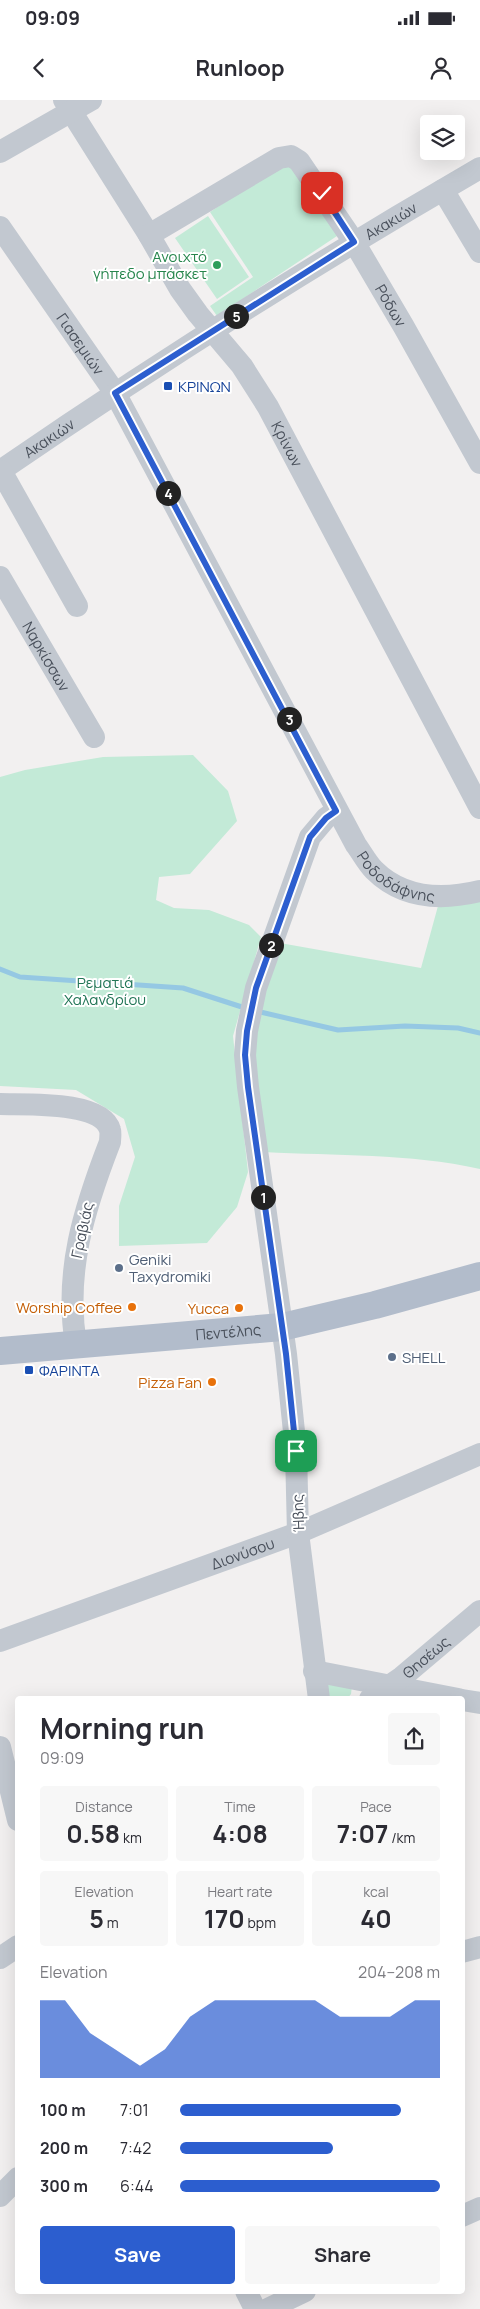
<!DOCTYPE html>
<html lang="en">
<head>
<meta charset="utf-8">
<style>
  :root { --surface:#fff; --page:#f7f7f7; --text:#2b2b33; --muted:#7c7c81; --accent:#2c5ecf }
  body { margin:0; font-family:Manrope,sans-serif; background:var(--page); color:var(--text); height:100vh; display:flex; flex-direction:column; font-size:19px; white-space:nowrap }
  * { box-sizing:border-box; margin:0 }
  p { font-size:16px; color:var(--muted) }
  .icon { flex:none; width:28px; height:28px; fill:none; stroke:currentColor; stroke-width:2; stroke-linecap:round; stroke-linejoin:round }
  .map { position:relative; flex:1; overflow:hidden }
  .side { position:absolute; left:15px; top:1596px; width:450px; height:598px; display:flex; flex-direction:column; background:var(--surface); border-radius:5px; box-shadow:0 5px 20px #0002 }
  .side>* { flex:none }
  .fabs { position:absolute; left:420px; top:15px; display:grid; gap:10px }
  .fabs a { display:grid; place-items:center; width:45px; height:45px; border-radius:5px; background:var(--surface); box-shadow:0 5px 20px #0002; font-size:25px }
  .pin { position:absolute; display:grid; place-items:center; width:42px; height:42px; color:#fff; margin:-21px; border-radius:10px; box-shadow:0 2px 8px #0006 }
  .km { position:absolute; width:25px; height:25px; margin:-12px; border-radius:50%; background:#222; color:#fff; font-size:14px; line-height:25px; text-align:center }
  .round { display:grid; place-items:center; flex:none; width:52px; height:52px; border-radius:5px; background:var(--page) }
  .headline { display:flex; align-items:center; justify-content:space-between; height:85px; padding:0 25px }
  h1 { font-size:28px; font-weight:700; line-height:38px }
  .figures { display:grid; grid-template-columns:repeat(3,1fr); gap:8px; height:85px; padding:5px 25px }
  .figures div { display:grid; align-content:center; border-radius:5px; background:var(--page); text-align:center }
  .figures b { font-size:25px; font-weight:700 }
  .figures small { font-size:14px; font-weight:400 }
  .figures p { font-size:14px }
  .chart { height:140px; padding:10px 25px }
  .chart p { display:flex; justify-content:space-between }
  .chart svg { width:100%; height:90px; margin-top:5px; fill:var(--accent); opacity:.7 }
  .cta { display:flex; gap:10px; margin-top:auto; padding:10px 25px }
  .cta a { flex:1; height:58px; border-radius:5px; background:var(--accent); color:#fff; font-size:20px; font-weight:700; line-height:58px; text-align:center }
  .cta a+a { background:var(--page); color:var(--text) }
  ul { padding:0 25px; list-style:none; font-size:16px }
  li { display:grid; grid-template-columns:80px 60px 1fr; align-items:center; height:38px }
  li i { height:12px; border-radius:6px; background:var(--accent) }
  .status { display:flex; justify-content:space-between; align-items:center; height:35px; padding:0 25px; background:var(--surface); direction:ltr }
  .status svg { height:14px; fill:currentColor }
  header { display:flex; justify-content:space-between; align-items:center; height:65px; padding:0 25px; background:var(--surface); font-size:22px; font-weight:700 }
  .map>svg:first-child { display:block }
  .green { fill:#c3ead7 }
  .lines { fill:none; stroke-linecap:round; stroke-linejoin:round }
  .stream { stroke:#95c8e3; stroke-width:5 }
  .minor { stroke:#c2c8d0; stroke-width:22 }
  .major { stroke:#b2bccb; stroke-width:28 }
  .route-casing { stroke:#fff; stroke-width:10 }
  .route { stroke:#2c5ecf; stroke-width:6 }
  .leisure-dot { fill:#2e9e5b; stroke:#fff; stroke-width:2 }
  .transit-dot { fill:#1a4fb4; stroke:#fff; stroke-width:2 }
  .service-dot { fill:#5c6f8a; stroke:#fff; stroke-width:2 }
  .food-dot { fill:#e8710a; stroke:#fff; stroke-width:2 }
  .labels { text-anchor:middle; dominant-baseline:central; stroke-width:4; stroke-linejoin:round; paint-order:stroke }
  .street-label { font-size:15px; fill:#49505b; stroke:#fff }
  .leisure-label { font-size:15px; fill:#27864d; stroke:#fff; text-anchor:end }
  .transit-label { font-size:15px; fill:#164399; stroke:#fff; text-anchor:start }
  .park-label { font-size:15px; fill:#217556; stroke:#fff }
  .service-label { font-size:15px; fill:#4e5e75; stroke:#fff; text-anchor:start }
  .food-label { font-size:15px; fill:#c56008; stroke:#fff; text-anchor:end }
</style>
</head>
<body>
<div class="status"><b>09:09</b><svg viewBox="0 0 49 12"><path d="M0 12V9h3v3zM5 12V6h3v6zM10 12V3h3v9zM15 12V0h3v12zM26 1h20v11H26zM47 4h2v5h-2z"/></svg></div>
<header><svg class="icon" aria-label="back" viewBox="0 0 24 24"><path d="M15 5l-7 7 7 7"/></svg>Runloop<svg class="icon" aria-label="person" viewBox="0 0 24 24"><circle cx="12" cy="8" r="4"/><path d="M4 21q1-7 8-7t8 7"/></svg></header>
<div class="map">
<svg width="480" height="2209" viewBox="0 0 480 2209">
  <rect width="100%" height="100%" fill="#f2f0f0"/>
  <path class="green" d="M290,59L340,134L217,216L210,206L253,177L210,112Z
    M208,116L249,177L217,199L175,138Z
    M193,655L228,691L237,721L190,774L159,777L156,800L174,808L209,810L249,825L261,837L233,936L248,1072L237,1107L207,1143L119,1146V1106L135,1057L124,1019L76,990L0,986V677L25,670L103,657Z
    M480,801V1069C409,1053 336,1056 264,1052C260,1016 253,977 256,941C258,907 270,875 280,843L421,868L438,806Z
    M331,1582L352,1586L351,1594L347,1599H328L327,1586Z"/>
  <g class="lines">
    <path class="stream" d="M0,869L20,877L183,888L245,908
      M256,911L338,930L405,926L458,928L480,933"/>
    <g class="minor">
      <path id="s1" d="M64,0L149,135L180,189L198,214L242,266L268,307L480,708"/>
      <path d="M0,52L91,0"/>
      <path d="M443,90L480,152"/>
      <path id="s2" d="M0,127L115,293L356,745C362,753 367,763 374,770C403,799 443,800 480,791"/>
      <path id="s3" d="M149,135L279,58L291,56L299,61L354,142L404,227L480,363"/>
      <path id="s4" d="M0,371C156,264 316,163 480,68"/>
      <path d="M1,371L77,506"/>
      <path id="s5" d="M0,477L94,637"/>
      <path d="M0,1004C24,1005 102,1000 110,1030C111,1033 110,1039 110,1042C84,1109 64,1172 76,1245"/>
      <path id="s6" d="M0,1541L298,1433L480,1354"/>
      <path d="M314,1571L458,1599"/>
      <path d="M319,1599L298,1433L296,1351L286,1254L248,987L245,955L247,931L256,888L310,737L326,718L336,711"/>
      <path id="s7" d="M370,1599L402,1577L480,1511"/>
      <path d="M462,1600L480,1603"/>
      <path d="M0,1647L18,1720"/>
      <path d="M462,1852L480,1847"/>
      <path d="M0,1858L18,1846"/>
      <path d="M0,2096L18,2078"/>
      <path d="M462,2116L480,2108"/>
      <path d="M246,2191L255,2209"/>
      <path d="M268,2209L305,2191"/>
    </g>
    <path class="major" id="s8" d="M0,1251L282,1227L375,1205L480,1176"/>
  </g>
  <g class="lines">
    <g class="route-casing">
      <path id="route" d="M296,1351L286,1254L248,987L245,955L247,931L256,888L310,737L326,718L336,711L115,293L354,142L322,93"/>
    </g>
    <use href="#route" class="route"/>
  </g>
  <circle class="leisure-dot" cx="217" cy="165" r="5"/>
  <g class="transit-dot">
    <rect x="163" y="281" width="10" height="10" rx="2.5"/>
    <rect x="24" y="1265" width="10" height="10" rx="2.5"/>
  </g>
  <g class="service-dot">
    <circle cx="119" cy="1168" r="5"/>
    <circle cx="392" cy="1257" r="5"/>
  </g>
  <g class="food-dot">
    <circle cx="132" cy="1207" r="5"/>
    <circle cx="239" cy="1208" r="5"/>
    <circle cx="212" cy="1282" r="5"/>
  </g>
  <g class="labels">
    <g class="street-label">
      <text stroke="none"><textPath href="#s4" startOffset="464">Ακακιών</textPath></text>
      <text stroke="none"><textPath href="#s3" startOffset="344">Ρόδων</textPath></text>
      <text stroke="none"><textPath href="#s2" startOffset="142">Γιασεμιών</textPath></text>
      <text stroke="none"><textPath href="#s4" startOffset="59">Ακακιών</textPath></text>
      <text stroke="none"><textPath href="#s1" startOffset="411">Κρίνων</textPath></text>
      <text stroke="none"><textPath href="#s5" startOffset="92">Ναρκίσσων</textPath></text>
      <text stroke="none"><textPath href="#s2" startOffset="768">Ροδοδάφνης</textPath></text>
      <text transform="translate(82 1130) rotate(-78)">Γραβιάς</text>
      <text stroke="none"><textPath href="#s8" startOffset="229">Πεντέλης</textPath></text>
      <text transform="translate(298 1413) rotate(-92)">Ήβης</text>
      <text stroke="none"><textPath href="#s6" startOffset="258">Διονύσου</textPath></text>
      <text stroke="none"><textPath href="#s7" startOffset="70">Θησέως</textPath></text>
    </g>
    <g class="leisure-label">
      <text x="207" y="156">Ανοιχτό<tspan x="207" dy="17">γήπεδο μπάσκετ</tspan></text>
    </g>
    <g class="transit-label">
      <text x="178" y="286">ΚΡΙΝΩΝ</text>
      <text x="39" y="1270">ΦΑΡΙΝΤΑ</text>
    </g>
    <g class="park-label">
      <text x="105" y="882">Ρεματιά<tspan x="105" dy="17">Χαλανδρίου</tspan></text>
    </g>
    <g class="service-label">
      <text x="129" y="1159">Geniki<tspan x="129" dy="17">Taxydromiki</tspan></text>
      <text x="402" y="1257">SHELL</text>
    </g>
    <g class="food-label">
      <text x="122" y="1207">Worship Coffee</text>
      <text x="229" y="1208">Yucca</text>
      <text x="202" y="1282">Pizza Fan</text>
    </g>
  </g>
</svg>
<div class="fabs">
<a><svg class="icon" aria-label="layers" viewBox="0 0 24 24"><path d="M12 4l9 5-9 5-9-5zM3 14l9 5 9-5"/></svg></a>
</div>
<div class="pin" style="left:296px;top:1351px;background:#1e9e55"><svg class="icon" aria-label="arrive" viewBox="0 0 24 24"><path d="M6 21V4h12l-3 4 3 4H6"/></svg></div>
<div class="pin" style="left:322px;top:93px;background:#d93025"><svg class="icon" aria-label="check" viewBox="0 0 24 24"><path d="M5 12l5 5 9-10"/></svg></div>
<b class="km" style="left:263px;top:1097px">1</b>
<b class="km" style="left:271px;top:845px">2</b>
<b class="km" style="left:289px;top:619px">3</b>
<b class="km" style="left:168px;top:393px">4</b>
<b class="km" style="left:236px;top:216px">5</b>
<section class="side">
<div class="headline"><div><h1>Morning run</h1><p>09:09</p></div><a class="round"><svg class="icon" aria-label="share" viewBox="0 0 24 24"><path d="M12 15V3M7 8l5-5 5 5M5 13v7h14v-7"/></svg></a></div>
<div class="figures">
<div><p>Distance</p><b>0.58<small> km</small></b></div>
<div><p>Time</p><b>4:08</b></div>
<div><p>Pace</p><b>7:07<small> /km</small></b></div>
</div>
<div class="figures">
<div><p>Elevation</p><b>5<small> m</small></b></div>
<div><p>Heart rate</p><b>170<small> bpm</small></b></div>
<div><p>kcal</p><b>40</b></div>
</div>
<div class="chart"><p><span>Elevation</span>204–208 m</p>
<svg viewBox="0 0 160 44" preserveAspectRatio="none"><path d="M0 44V6L10 6L20 22L30 30L40 38L50 30L60 14L70 6L80 6L90 6L100 6L110 6L120 14L130 14L140 14L150 6L160 6V44z"/></svg>
</div>
<ul>
<li><b>100 m</b>7:01<i style="width:85%"></i></li>
<li><b>200 m</b>7:42<i style="width:59%"></i></li>
<li><b>300 m</b>6:44<i style="width:100%"></i></li>
</ul>
<div class="cta"><a>Save</a><a>Share</a></div>
</section>
</div>
</body>
</html>
